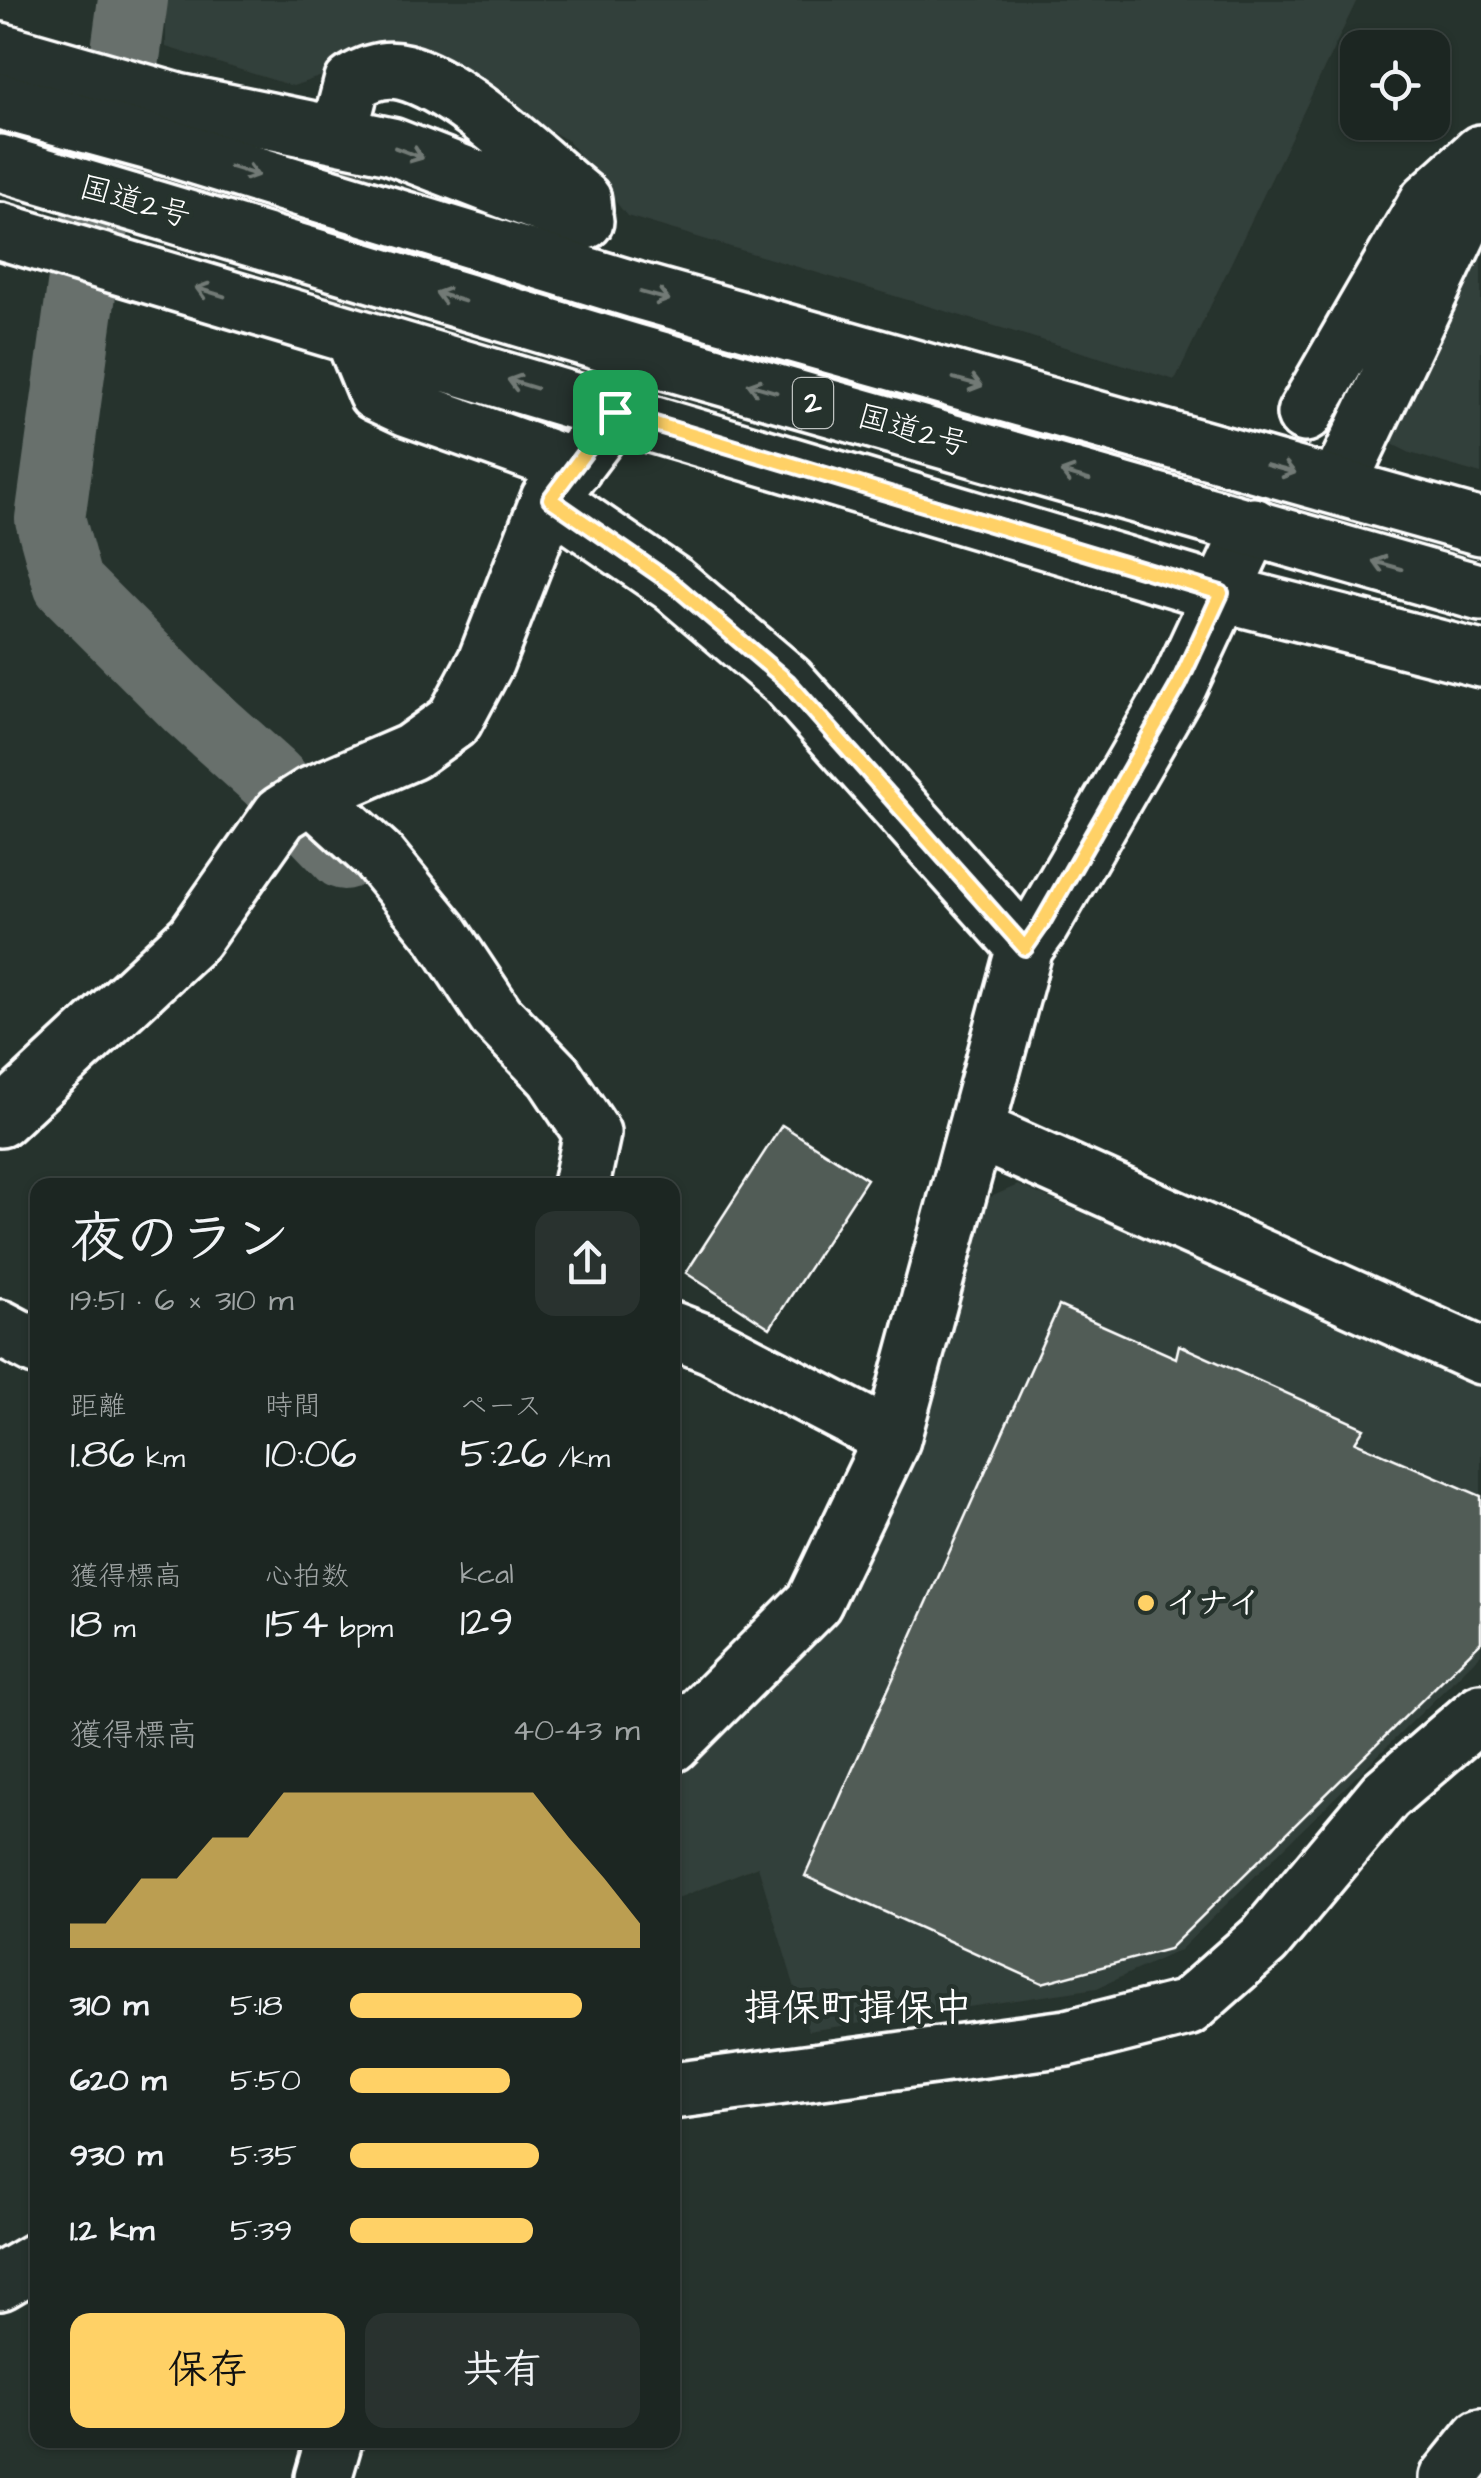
<!DOCTYPE html>
<html lang="ja">
<head>
<meta charset="utf-8">
<style>
  :root { --surface:#1c2622; --page:#29322f; --text:#f1f3f6; --muted:#a0a5a5; --line:#3a4340; --accent:#ffd166 }
  body { margin:0; font-family:"Architects Daughter","Klee One",sans-serif; background:var(--page); color:var(--text); height:100vh; display:flex; flex-direction:column; font-size:38px; white-space:nowrap }
  * { box-sizing:border-box; margin:0 }
  p { font-size:32px; color:var(--muted) }
  .icon { flex:none; width:55px; height:55px; fill:none; stroke:currentColor; stroke-width:2; stroke-linecap:round; stroke-linejoin:round }
  .map { position:relative; flex:1; overflow:hidden }
  .drawer { position:absolute; left:30px; top:1178px; width:650px; height:1270px; display:flex; flex-direction:column; background:var(--surface); border-radius:20px; box-shadow:0 2px 8px #0004,0 0 0 2px var(--line) }
  .drawer>* { flex:none }
  .controls { position:absolute; left:1340px; top:30px; display:grid; gap:20px }
  .controls a { display:grid; place-items:center; width:110px; height:110px; border-radius:20px; background:var(--surface); box-shadow:0 2px 8px #0004,0 0 0 2px var(--line); font-size:50px }
  .pin { position:absolute; display:grid; place-items:center; width:85px; height:85px; color:#fff; margin:-42px; border-radius:20px; box-shadow:0 5px 15px #0006 }
  .round { display:grid; place-items:center; flex:none; width:105px; height:105px; border-radius:20px; background:var(--page) }
  .overview { display:flex; align-items:center; justify-content:space-between; height:170px; padding:0 40px }
  h1 { font-size:55px; font-weight:600; line-height:75px }
  .metrics { display:grid; grid-template-columns:repeat(3,1fr); gap:15px; height:170px; padding:10px 40px }
  .metrics div { display:grid; align-content:center }
  .metrics b { font-size:42px; font-weight:600 }
  .metrics small { font-size:28px; font-weight:400 }
  .metrics p { font-size:28px }
  .chart { height:280px; padding:20px 40px }
  .chart p { display:flex; justify-content:space-between }
  .chart svg { width:100%; height:180px; margin-top:10px; fill:var(--accent); opacity:.7 }
  .cta { display:flex; gap:20px; margin-top:auto; padding:20px 40px }
  .cta a { flex:1; height:115px; border-radius:20px; background:var(--accent); color:#111; font-size:40px; font-weight:600; line-height:115px; text-align:center }
  .cta a+a { background:var(--page); color:var(--text) }
  ul { padding:0 40px; list-style:none; font-size:32px }
  li { display:grid; grid-template-columns:160px 120px 1fr; align-items:center; height:75px }
  li i { height:25px; border-radius:12px; background:var(--accent) }
  .map>svg:first-child { display:block }
  .built { fill:#333f3a }
  .lines { fill:none; stroke-linecap:round; stroke-linejoin:round }
  .river { stroke:#67706c; stroke-width:70 }
  .building { fill:#515c57; stroke:#fff; stroke-width:2.5 }
  .minor-tunnel { stroke:#3c4742; stroke-width:55; stroke-dasharray:55 28; stroke-linecap:butt }
  .minor-casing { stroke:#fff; stroke-width:62 }
  .highway-casing { stroke:#fff; stroke-width:62 }
  .minor { stroke:#26332d; stroke-width:55 }
  .highway { stroke:#26332d; stroke-width:55 }
  .oneway { stroke:#727a76 }
  .route-casing { stroke:#fff; stroke-width:20 }
  .route { stroke:#ffd166; stroke-width:12 }
  .poi-dot { fill:#ffd166; stroke:#26332d; stroke-width:4 }
  .labels { text-anchor:middle; dominant-baseline:central; stroke-width:9; stroke-linejoin:round; paint-order:stroke }
  .shield { fill:#26332d; stroke:#bec2c0; stroke-width:2.5 }
  .shield-label { font-size:30px; font-weight:bold; fill:#fff }
  .street-label { font-size:32px; fill:#fff; stroke:#26332d }
  .poi-label { font-size:32px; font-weight:bold; fill:#fff; stroke:#26332d; text-anchor:start }
  .quarter-label { font-size:38px; font-weight:bold; fill:#fff; stroke:#26332d }
</style>
</head>
<body>
<div class="map">
<svg width="1481" height="2478" viewBox="0 0 1481 2478">
  <rect width="100%" height="100%" fill="#26332d"/>
  <filter id="ink" filterUnits="userSpaceOnUse"><feTurbulence type="fractalNoise" baseFrequency=".01" numOctaves="2"/><feDisplacementMap in="SourceGraphic" scale="20" xChannelSelector="R" yChannelSelector="G"/><feConvolveMatrix kernelMatrix="1 2 1 2 8 2 1 2 1" color-interpolation-filters="sRGB"/></filter>
  <g filter="url(#ink)">
    <path class="built" d="M166,0H1357L1175,380L627,216L568,141L409,46L293,86L166,47Z
      M1481,212V474L1410,453L1380,438Z
      M1018,1185L1481,1383V1654L1180,1950L1097,1988L808,2031L758,1866L673,1900V1767L913,1437L986,1199Z"/>
    <g class="lines">
      <path class="river" d="M133,0L115,131L83,279L50,519L68,584L191,707L270,778L344,855"/>
    </g>
    <path class="building" d="M782,1125L867,1179L770,1328L686,1273Z
      M1059,1306L1176,1358L1179,1345L1364,1428L1355,1442L1481,1496V1642L1169,1949L1042,1983L805,1876Z"/>
    <g class="lines">
      <path class="minor-tunnel" d="M341,125L358,349"/>
      <g class="minor-casing">
        <path id="minor" d="M0,51L178,102L391,146L585,221
          M341,125L352,83C368,73 385,67 404,72C460,86 537,163 583,200L584,211
          M0,231L1221,593L1481,659
          M358,349L376,393L408,408L574,467
          M1305,414L1428,201L1481,153
          M1338,485L1481,185
          M549,499L673,584L787,681L1025,947
          M311,795L378,856L441,933L496,1016L554,1076L592,1133L581,1185
          M0,1119L194,938L281,814L311,795L411,752L454,721L486,661L549,499L615,412L625,379
          M977,1131L1481,1356
          M0,1328L38,1348
          M672,1330L711,1345L892,1439
          M672,1744L814,1602L892,1439L1025,947L1041,925L1179,685L1253,526
          M672,2091L1067,2038L1187,2008L1264,1940L1385,1795L1481,1712
          M0,2282L38,2260
          M323,2478L334,2440
          M1448,2478L1481,2437"/>
      </g>
      <g class="highway-casing">
        <path id="highway" d="M0,101L150,142L635,290L1481,527
          M0,163L633,352L1481,593"/>
      </g>
      <use href="#minor" class="minor"/>
      <use href="#highway" class="highway"/>
    </g>
    <defs><path id="oneway-shaft" d="M-6 0H5M1.5-3L5.5 0L1.5 3" fill="none" stroke-width="1.6" stroke-linecap="round" stroke-linejoin="round" transform="scale(2.5)"/></defs>
    <g class="oneway">
      <use href="#oneway-shaft" transform="translate(409 153) rotate(21)"/>
      <use href="#oneway-shaft" transform="translate(244 171) rotate(17)"/>
      <use href="#oneway-shaft" transform="translate(210 292) rotate(-163)"/>
      <use href="#oneway-shaft" transform="translate(655 296) rotate(15)"/>
      <use href="#oneway-shaft" transform="translate(450 297) rotate(-163)"/>
      <use href="#oneway-shaft" transform="translate(968 382) rotate(15)"/>
      <use href="#oneway-shaft" transform="translate(522 384) rotate(-163)"/>
      <use href="#oneway-shaft" transform="translate(762 388) rotate(-164)"/>
      <use href="#oneway-shaft" transform="translate(1281 469) rotate(15)"/>
      <use href="#oneway-shaft" transform="translate(1075 476) rotate(-164)"/>
      <use href="#oneway-shaft" transform="translate(1387 565) rotate(-164)"/>
    </g>
  </g>
  <g class="lines" filter="url(#ink)">
    <g class="route-casing">
      <path id="route" d="M615,412L1221,593L1179,684L1041,925L1025,948L787,681L673,584L550,499Z"/>
    </g>
    <use href="#route" class="route"/>
  </g>
  <circle class="poi-dot" cx="1146" cy="1603" r="10"/>
  <g class="labels">
    <rect class="shield" x="793" y="378" width="40" height="50" rx="8"/>
    <g class="shield-label">
      <text x="813" y="403">2</text>
    </g>
    <g class="street-label">
      <text transform="translate(135 202) rotate(16)">国道2号</text>
      <text transform="translate(913 431) rotate(16)">国道2号</text>
    </g>
    <g class="poi-label">
      <text x="1166" y="1603">イナイ</text>
    </g>
    <g class="quarter-label">
      <text x="858" y="2009">揖保町揖保中</text>
    </g>
  </g>
</svg>
<div class="controls">
<a><svg class="icon" aria-label="locate" viewBox="0 0 24 24"><circle cx="12" cy="12" r="6"/><path d="M12 2v4M12 18v4M2 12h4M18 12h4"/></svg></a>
</div>
<div class="pin" style="left:615px;top:412px;background:#1e9e55"><svg class="icon" aria-label="arrive" viewBox="0 0 24 24"><path d="M6 21V4h12l-3 4 3 4H6"/></svg></div>
<section class="drawer">
<div class="overview"><div><h1>夜のラン</h1><p>19:51 · 6 × 310 m</p></div><a class="round"><svg class="icon" aria-label="share" viewBox="0 0 24 24"><path d="M12 15V3M7 8l5-5 5 5M5 13v7h14v-7"/></svg></a></div>
<div class="metrics">
<div><p>距離</p><b>1.86<small> km</small></b></div>
<div><p>時間</p><b>10:06</b></div>
<div><p>ペース</p><b>5:26<small> /km</small></b></div>
</div>
<div class="metrics">
<div><p>獲得標高</p><b>18<small> m</small></b></div>
<div><p>心拍数</p><b>154<small> bpm</small></b></div>
<div><p>kcal</p><b>129</b></div>
</div>
<div class="chart"><p><span>獲得標高</span>40–43 m</p>
<svg viewBox="0 0 160 44" preserveAspectRatio="none"><path d="M0 44V38L10 38L20 27L30 27L40 17L50 17L60 6L70 6L80 6L90 6L100 6L110 6L120 6L130 6L140 17L150 27L160 38V44z"/></svg>
</div>
<ul>
<li><b>310 m</b>5:18<i style="width:80%"></i></li>
<li><b>620 m</b>5:50<i style="width:55%"></i></li>
<li><b>930 m</b>5:35<i style="width:65%"></i></li>
<li><b>1.2 km</b>5:39<i style="width:63%"></i></li>
</ul>
<div class="cta"><a>保存</a><a>共有</a></div>
</section>
</div>
</body>
</html>
